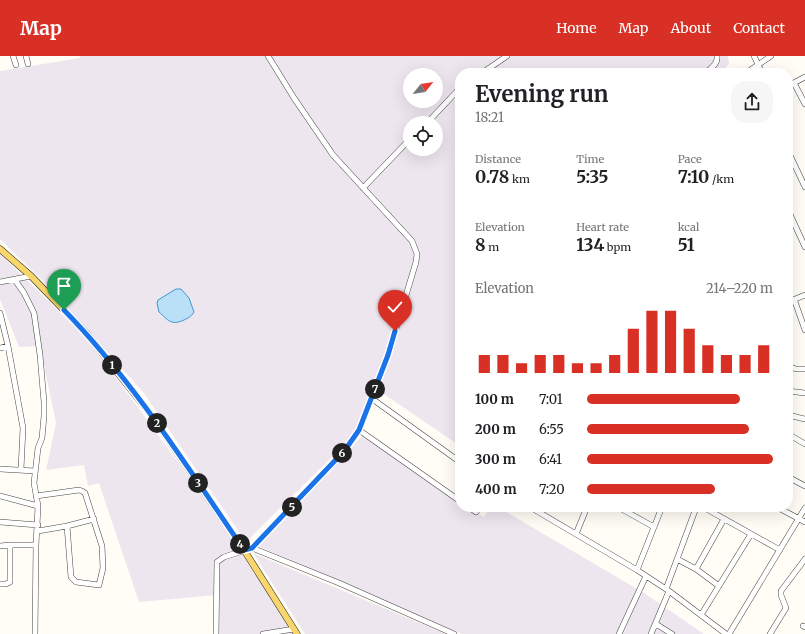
<!DOCTYPE html>
<html lang="en">
<head>
<meta charset="utf-8">
<style>
  :root { --surface:#fff; --page:#f6f6f6; --text:#202124; --muted:#757577; --accent:#d93025 }
  body { margin:0; font-family:Merriweather,serif; background:var(--page); color:var(--text); height:100vh; display:flex; flex-direction:column; font-size:15px; white-space:nowrap }
  * { box-sizing:border-box; margin:0 }
  p { font-size:13px; color:var(--muted) }
  .icon { flex:none; width:22px; height:22px; fill:none; stroke:currentColor; stroke-width:2; stroke-linecap:round; stroke-linejoin:round }
  .map { position:relative; flex:1; overflow:hidden }
  .details { position:absolute; left:455px; top:12px; width:338px; height:444px; display:flex; flex-direction:column; background:var(--surface); border-radius:16px; box-shadow:0 4px 16px #0002 }
  .details>* { flex:none }
  .needle { width:26px; rotate:60deg }
  .buttons { position:absolute; left:403px; top:12px; display:grid; gap:8px }
  .buttons a { display:grid; place-items:center; width:40px; height:40px; border-radius:50%; background:var(--surface); box-shadow:0 4px 16px #0002; font-size:20px }
  .pin { position:absolute; display:grid; place-items:center; width:34px; height:34px; color:#fff; margin:-41px -17px; border-radius:50% 50% 50% 0; rotate:-45deg; box-shadow:0 0 4px #0007 }
  .pin .icon { rotate:45deg }
  .km { position:absolute; width:20px; height:20px; margin:-10px; border-radius:50%; background:#222; color:#fff; font-size:11px; line-height:20px; text-align:center }
  .round { display:grid; place-items:center; flex:none; width:42px; height:42px; border-radius:16px; background:var(--page) }
  .head { display:flex; align-items:center; justify-content:space-between; height:68px; padding:0 20px }
  h1 { font-size:22px; font-weight:700; line-height:30px }
  .metrics { display:grid; grid-template-columns:repeat(3,1fr); gap:6px; height:68px; padding:4px 20px }
  .metrics div { display:grid; align-content:center }
  .metrics b { font-size:17px; font-weight:700 }
  .metrics small { font-size:11px; font-weight:400 }
  .metrics p { font-size:11px }
  .chart { height:112px; padding:8px 20px }
  .chart p { display:flex; justify-content:space-between }
  .chart svg { width:100%; height:72px; margin-top:4px; stroke:var(--accent); stroke-width:6 }
  ul { padding:0 20px; list-style:none; font-size:13px }
  li { display:grid; grid-template-columns:64px 48px 1fr; align-items:center; height:30px }
  li i { height:10px; border-radius:5px; background:var(--accent) }
  header { display:flex; align-items:center; gap:24px; box-sizing:border-box; height:56px; padding:0 20px; background:var(--accent); color:#fff }
  header strong { font-size:19px }
  nav { display:flex; gap:22px; margin-inline-start:auto; font-size:14px }
  .map>svg:first-child { display:block }
  .industrial { fill:#eee6ef; fill-rule:evenodd }
  .water { fill:#b9e0f7; stroke:#3f96cf }
  .lines { fill:none; stroke-linecap:round; stroke-linejoin:round }
  .minor-casing { stroke:#444; stroke-width:6 }
  .major-casing { stroke:#222; stroke-width:7 }
  .minor { stroke:#fff; stroke-width:5 }
  .major { stroke:#f9d66b; stroke-width:6 }
  .route-casing { stroke:#fff; stroke-width:8 }
  .route { stroke:#1a73e8; stroke-width:5 }
</style>
</head>
<body>
<header>
<strong>Map</strong>
<nav><a>Home</a><a>Map</a><a>About</a><a>Contact</a></nav>
</header>
<div class="map">
<svg width="805" height="578" viewBox="0 0 805 578">
  <rect width="100%" height="100%" fill="#fffdf5"/>
  <path class="industrial" d="M79,0H728L729,8L721,17H460V390L375,332L354,375L345,388L246,486L143,336L45,227L0,183V15L80,2ZM410,19H436V45H410ZM410,67H436V93H410Z
    M0,198L85,281L137,350L247,501L295,578H219L217,539L139,546L99,427L88,430L84,409L46,414L56,367L40,290L19,291L0,243Z
    M362,380L460,445V451H469L484,461L490,451H498L644,537L704,578H462L258,490L345,398Z
    M253,497L446,578H305Z"/>
  <path class="water" d="M176,233H181L189,242L194,256C191,261 188,262 184,264C171,270 168,264 159,256L157,247L158,244Z"/>
  <g class="lines">
    <g class="minor-casing">
      <path id="minor" d="M13,0L16,9
        M26,0L28,8
        M754,0L762,17
        M482,17L507,0
        M706,17C711,12 718,8 717,0
        M746,17L771,0
        M794,27L805,48
        M788,30L805,21
        M427,67L460,32
        M788,95L805,131
        M363,132L410,83
        M788,154L805,191
        M0,226L31,220
        M794,243L805,274
        M788,246L805,239
        M0,257L8,290L23,372L21,413
        M0,292L8,290
        M788,310L796,313H805
        M788,335L805,337
        M371,342L460,406
        M788,359L805,363
        M359,374L460,445
        M788,378L805,388
        M0,413L35,415
        M788,421L805,430
        M0,440L38,450
        M36,440L79,434L82,435L85,437L102,490L103,512L99,529L76,526L71,521L67,470
        M469,451L476,456L480,451
        M530,451L637,514L669,535L726,578
        M618,451L654,471
        M703,451L780,494
        M777,451L805,466
        M0,466L38,469
        M38,475L67,470L94,463
        M576,478L587,451
        M0,490L10,489
        M252,492L339,527L454,578
        M677,503L696,513L724,463
        M696,513L719,530
        M637,514L662,451
        M0,528H6L10,526V489H36L38,450L34,427L38,392L42,382L44,360V346L40,299L34,257L24,237L15,224
        M666,533L696,452L698,451
        M701,559L751,478
        M656,568L672,578
        M803,570L805,571
        M35,578L36,489
        M216,578L217,506L224,501L252,492L345,394L359,374L388,299L416,206L417,198L412,185L333,99L294,42L268,0
        M263,578L294,573
        M619,578L646,520
        M651,578L669,535
        M729,578L805,452
        M770,578L786,552L781,539V535L805,503"/>
    </g>
    <g class="major-casing">
      <path id="major" d="M0,193L31,220L87,278L152,360L244,494L297,578"/>
    </g>
    <use href="#minor" class="minor"/>
    <use href="#major" class="major"/>
  </g>
  <g class="lines">
    <g class="route-casing">
      <path id="route" d="M64,254C134,326 188,412 244,494L252,492L345,394L359,374L388,299L395,275"/>
    </g>
    <use href="#route" class="route"/>
  </g>
</svg>
<div class="buttons">
<a><svg class="needle" viewBox="-14 -14 28 28"><path d="M0-13l5 13h-10z" fill="#e53935"/><path d="M0 13l5-13h-10z" fill="#757577"/></svg></a>
<a><svg class="icon" aria-label="locate" viewBox="0 0 24 24"><circle cx="12" cy="12" r="6"/><path d="M12 2v4M12 18v4M2 12h4M18 12h4"/></svg></a>
</div>
<div class="pin" style="left:64px;top:254px;background:#1e9e55"><svg class="icon" aria-label="arrive" viewBox="0 0 24 24"><path d="M6 21V4h12l-3 4 3 4H6"/></svg></div>
<div class="pin" style="left:395px;top:275px;background:#d93025"><svg class="icon" aria-label="check" viewBox="0 0 24 24"><path d="M5 12l5 5 9-10"/></svg></div>
<b class="km" style="left:112px;top:309px">1</b>
<b class="km" style="left:157px;top:367px">2</b>
<b class="km" style="left:198px;top:427px">3</b>
<b class="km" style="left:240px;top:488px">4</b>
<b class="km" style="left:292px;top:451px">5</b>
<b class="km" style="left:342px;top:397px">6</b>
<b class="km" style="left:375px;top:333px">7</b>
<section class="details">
<div class="head"><div><h1>Evening run</h1><p>18:21</p></div><a class="round"><svg class="icon" aria-label="share" viewBox="0 0 24 24"><path d="M12 15V3M7 8l5-5 5 5M5 13v7h14v-7"/></svg></a></div>
<div class="metrics">
<div><p>Distance</p><b>0.78<small> km</small></b></div>
<div><p>Time</p><b>5:35</b></div>
<div><p>Pace</p><b>7:10<small> /km</small></b></div>
</div>
<div class="metrics">
<div><p>Elevation</p><b>8<small> m</small></b></div>
<div><p>Heart rate</p><b>134<small> bpm</small></b></div>
<div><p>kcal</p><b>51</b></div>
</div>
<div class="chart"><p><span>Elevation</span>214–220 m</p>
<svg viewBox="0 0 160 44" preserveAspectRatio="none"><path d="M5 44V33M15 44V33M25 44V38M35 44V33M45 44V33M55 44V38M65 44V38M75 44V33M85 44V17M95 44V6M105 44V6M115 44V17M125 44V27M135 44V33M145 44V33M155 44V27"/></svg>
</div>
<ul>
<li><b>100 m</b>7:01<i style="width:82%"></i></li>
<li><b>200 m</b>6:55<i style="width:87%"></i></li>
<li><b>300 m</b>6:41<i style="width:100%"></i></li>
<li><b>400 m</b>7:20<i style="width:69%"></i></li>
</ul>
</section>
</div>
</body>
</html>
